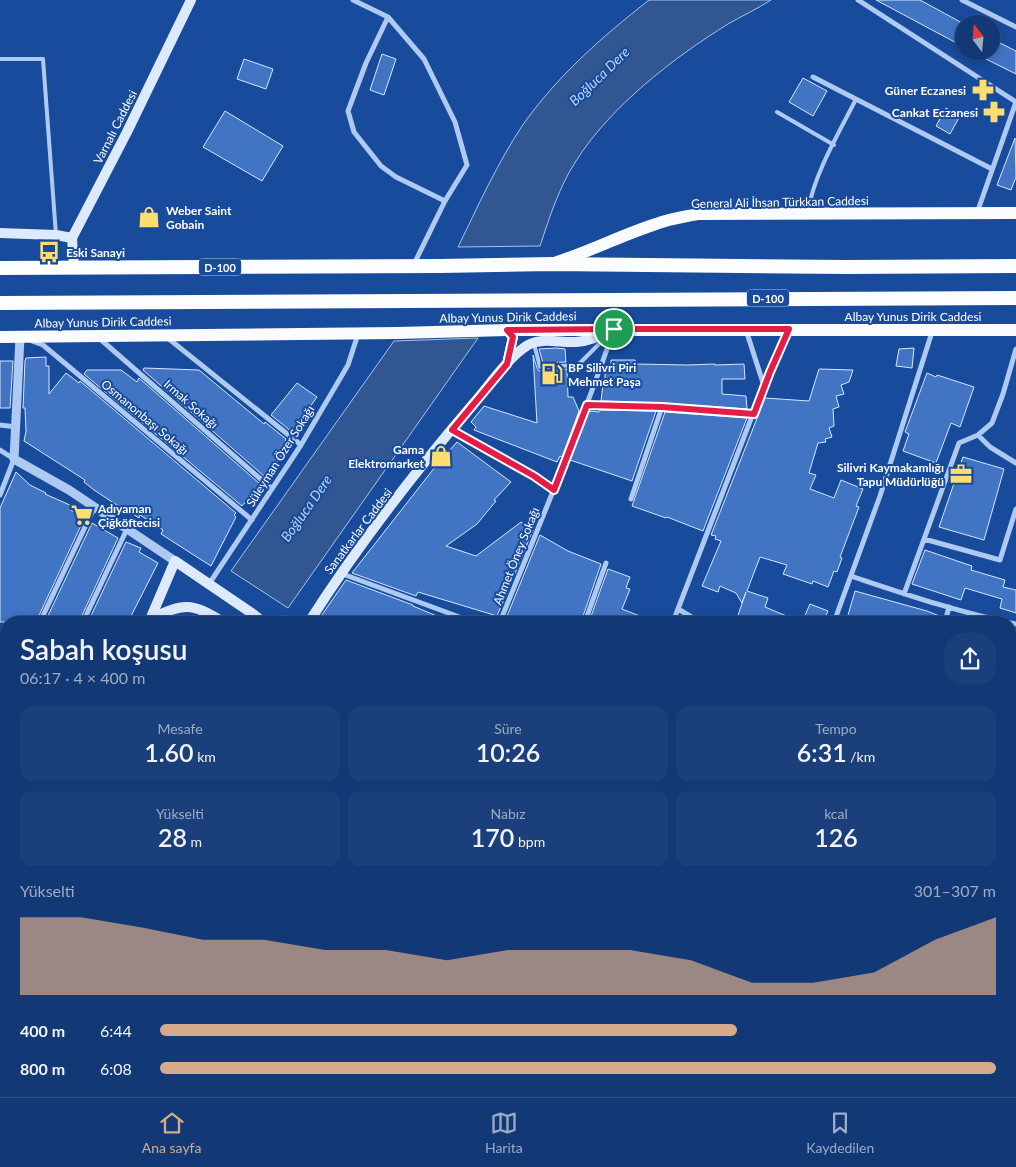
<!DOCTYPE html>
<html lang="tr">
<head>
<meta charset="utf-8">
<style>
  :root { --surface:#123875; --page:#1b3f7a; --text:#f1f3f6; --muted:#9cacc5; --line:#315287; --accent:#d6ab8b }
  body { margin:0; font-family:Lato,sans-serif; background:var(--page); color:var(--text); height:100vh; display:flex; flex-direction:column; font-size:19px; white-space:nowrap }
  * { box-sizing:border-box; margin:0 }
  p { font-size:16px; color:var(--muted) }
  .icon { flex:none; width:28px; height:28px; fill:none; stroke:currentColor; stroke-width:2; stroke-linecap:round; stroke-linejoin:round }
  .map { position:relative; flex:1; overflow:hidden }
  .panel { position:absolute; left:0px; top:616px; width:1016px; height:481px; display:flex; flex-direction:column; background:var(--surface); border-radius:20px 20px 0 0; box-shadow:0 2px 8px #0003,0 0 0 1px var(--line) }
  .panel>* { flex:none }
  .needle { width:32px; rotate:344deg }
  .fabs { position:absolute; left:955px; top:15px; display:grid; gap:10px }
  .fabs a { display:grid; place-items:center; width:45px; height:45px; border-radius:50%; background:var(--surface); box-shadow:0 2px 8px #0003,0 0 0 1px var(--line); font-size:25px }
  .pin { position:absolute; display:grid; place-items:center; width:42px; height:42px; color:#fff; margin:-21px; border:2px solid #fff; border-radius:50%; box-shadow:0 1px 5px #0007 }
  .round { display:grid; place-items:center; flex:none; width:52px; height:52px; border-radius:20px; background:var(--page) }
  .head { display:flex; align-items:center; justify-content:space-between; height:85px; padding:0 20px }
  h1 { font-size:28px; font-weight:600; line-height:38px }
  .figures { display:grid; grid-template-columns:repeat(3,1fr); gap:8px; height:85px; padding:5px 20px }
  .figures div { display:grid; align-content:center; border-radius:12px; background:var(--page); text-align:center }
  .figures b { font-size:25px; font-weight:600 }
  .figures small { font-size:14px; font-weight:400 }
  .figures p { font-size:14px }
  .chart { height:140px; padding:10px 20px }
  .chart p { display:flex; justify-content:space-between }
  .chart svg { width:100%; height:90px; margin-top:5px; fill:var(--accent); opacity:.7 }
  ul { padding:0 20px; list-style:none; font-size:16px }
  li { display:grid; grid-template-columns:80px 60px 1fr; align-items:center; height:38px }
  li i { height:12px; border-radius:6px; background:var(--accent) }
  .tabs { display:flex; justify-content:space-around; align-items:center; height:70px; border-top:1px solid var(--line); background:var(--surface); font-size:14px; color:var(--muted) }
  .tabs a { display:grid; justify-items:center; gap:2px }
  .tabs .current { color:var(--accent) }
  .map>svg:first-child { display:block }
  .green { fill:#2b64b9 }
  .water { fill:#325692; stroke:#a1c4f4 }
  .building { fill:#4174c2; stroke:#d6e6fc }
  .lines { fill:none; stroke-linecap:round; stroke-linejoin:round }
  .service { stroke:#aecaf2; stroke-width:4 }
  .pedestrian { stroke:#aecaf2; stroke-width:4.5 }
  .minor { stroke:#aecaf2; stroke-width:5 }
  .tertiary { stroke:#aecaf2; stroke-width:9 }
  .secondary { stroke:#dde9fc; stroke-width:10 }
  .primary { stroke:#f9fbff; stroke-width:12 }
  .trunk { stroke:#fcfdff; stroke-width:14 }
  .route-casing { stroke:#fff; stroke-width:10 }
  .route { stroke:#e11d48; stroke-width:6 }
  .labels { text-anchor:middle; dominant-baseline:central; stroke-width:4; stroke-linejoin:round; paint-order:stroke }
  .shield { fill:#184b9c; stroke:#bac9e1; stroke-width:1 }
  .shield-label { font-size:11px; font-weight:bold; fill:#fff }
  .poi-label { font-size:12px; font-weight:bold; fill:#fff; stroke:#184b9c; text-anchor:end }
  .street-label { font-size:12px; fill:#fff; stroke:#184b9c }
  .water-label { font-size:14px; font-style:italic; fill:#bbd4f8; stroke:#184b9c }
</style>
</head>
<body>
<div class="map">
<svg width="1016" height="1097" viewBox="0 0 1016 1097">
  <rect width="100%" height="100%" fill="#184b9c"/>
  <path class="green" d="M1010,908L1016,909V1007L1013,1026H1010Z"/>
  <path class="water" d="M649,0H771C757,9 742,16 728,24C673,58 610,107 576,161C559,187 550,216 540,246L458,247C478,206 497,164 522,126C557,76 602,37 649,0Z
    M478,338L288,608L231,571L394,341Z
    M6,951V1051L0,1057V958Z"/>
  <path class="building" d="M876,0H920L964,24V47Z
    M996,41L1016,51V74L970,51H991Z
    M382,54L396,59L384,95L370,90Z
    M244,59L273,69L266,89L237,79Z
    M803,78L827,91L813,116L789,102Z
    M946,108L960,116L950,134L936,126Z
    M225,111L283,146L262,181L203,147Z
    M1015,138L1016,177L1011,190L997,185Z
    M556,348L565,349L566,362L543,363L539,349Z
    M914,348L912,368L896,366L899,349Z
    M533,355L537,368L539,371L567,369L568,397H573L579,411L562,457L560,456L557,462L474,430L476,427L471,422L484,406L537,423Z
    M46,357V366H49V394L66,373L79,383L80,381L236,513L234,515L236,517L211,566L161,534L163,530L140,515L139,518L127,510L126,511L94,490L84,482L85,480L24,441L26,431L25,408H23L25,361L26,358Z
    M611,360H635V364L687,365L715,364V365L744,364L745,379H722V394L746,396L747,409L662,403L601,401L603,384L605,383V370H611Z
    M0,361H13L10,408H0Z
    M144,368L199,370L264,424L265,422L286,439L285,441L290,445L265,477L143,370Z
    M819,369L853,370L849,382L841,385L844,394L836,396L839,407L833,409L834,426L829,428L832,437L825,439L826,442L818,443L809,473L816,475L810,489L834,498L841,480L863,489L856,506L859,507L840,557L842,558L837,572L834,571L828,587L813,581L812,584L783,574L787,565L760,557L747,591L768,598L765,607L801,622H749L737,618L746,592L742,603L736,593L720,586L718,592L702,586L721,541L715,539L716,536L711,535L765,398L809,401Z
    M87,370H121L137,382L139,378L260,484V486L242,506L84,374Z
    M927,373L936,377L937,375L974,387L960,427L951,423L936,463L903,451L909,434L905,432Z
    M297,383L317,397L292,432L271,415Z
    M600,410L656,411L632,481L570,460L589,411L599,412Z
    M665,412L747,418L703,531L667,517L666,518L632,506Z
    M457,442L511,482L494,500L496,501L477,524L446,546L476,556L521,522L533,530L497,616L418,592L416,596L352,573L439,462Z
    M963,457L1004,469L984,540L939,527Z
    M16,472L30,485L46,493L45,494L72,506L70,510L82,515L81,518L84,519L36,622H0V508Z
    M92,523L118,538L79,622H45Z
    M540,535L568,551L601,564L581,622H523L507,616Z
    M126,542L141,548L139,552L158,563L128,622H88Z
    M925,550L972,566L971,570L1005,580L1003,587L1016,590V613L1000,608L1002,599L965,588L961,600L912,584Z
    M608,569L630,577L626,588L630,589L622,609L655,622H589Z
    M346,580L413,605V606L451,622H317Z
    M855,591L927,611L942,617L941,622H846Z
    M810,604L828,611L823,622H802Z"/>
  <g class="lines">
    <path class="service" d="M0,59H43L56,235
      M777,112L834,145
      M808,211C814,174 839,133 856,99
      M534,344L540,367L578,365L607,336"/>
    <path class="pedestrian" d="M0,1071L6,1076
      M23,1091L27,1097
      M48,1091L51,1097
      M0,1097L6,1090"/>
    <path class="minor" d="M353,0L388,17L424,59L455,122L467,165L445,201L414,264
      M858,0L1016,102
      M962,0L1016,27
      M388,17L366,63L348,111L354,132L381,166L396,177L445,201
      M813,77L992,169
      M977,213L1016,102
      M746,330L764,386
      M99,338L272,489
      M169,339L301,445
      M32,341L43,345L252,520
      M587,405L662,407L754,414
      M0,425L16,427
      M452,430L534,476L554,490
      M978,435L990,447L1016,463
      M0,450L14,459L0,495
      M631,499L662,407
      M924,539L1000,560L1016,509
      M340,573L473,622
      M851,576C905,594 960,613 1016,624
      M209,584L301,445L348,365L358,334
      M904,594L959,443L978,435L992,423L1003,394L1016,349
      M678,609L700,622
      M40,622L94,508
      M83,622L127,529
      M500,622C539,526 579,430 613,332
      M585,622L606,563
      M673,622L769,372L789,330
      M834,622L880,496L932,332
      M945,622L949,607
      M0,706L6,693
      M0,799L6,786
      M0,832L6,835
      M791,1091L820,1097
      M485,1097L487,1091
      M514,1097L518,1091
      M759,1097L760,1091"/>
    <path class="tertiary" d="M20,337L14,459L69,490L175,561
      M1010,1086L1016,1065
      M188,1091L191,1097
      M1007,1097L1008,1091"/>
    <path class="secondary" d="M0,233L56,235L72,238
      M74,267L72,238L127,132L191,0
      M507,330L513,337L507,364
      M150,619C184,603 191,602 223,622
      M149,622L175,561L253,614L263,622
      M309,622C358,545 414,473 473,404C489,386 507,358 528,345C542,337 560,343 576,342C589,341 601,336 612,330
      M0,876L6,875"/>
    <path class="primary" d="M557,262C591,251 622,235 656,224C669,219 684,217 698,214L1016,213
      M0,337L398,333L507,330H1016
      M1010,901L1016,902
      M1010,1047H1016"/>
    <path class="trunk" d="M0,268L440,266L553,264L846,267L1016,266
      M0,303L1016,298"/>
  </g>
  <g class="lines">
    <g class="route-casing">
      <path id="route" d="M614,329H789L770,372L754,414L662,407L587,405L554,490L534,476L452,430L507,364L513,337L507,330Z"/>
    </g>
    <use href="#route" class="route"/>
  </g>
  <defs>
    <g id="pharmacy-bare" transform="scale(1.725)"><path d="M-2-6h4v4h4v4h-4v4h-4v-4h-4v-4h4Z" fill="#ffdd6f" stroke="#184b9c" stroke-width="2.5" paint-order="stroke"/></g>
    <g id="shop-bare" transform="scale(1.725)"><path d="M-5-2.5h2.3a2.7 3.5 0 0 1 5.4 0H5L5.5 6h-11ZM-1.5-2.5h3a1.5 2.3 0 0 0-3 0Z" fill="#ffdd6f" stroke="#184b9c" stroke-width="2.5" paint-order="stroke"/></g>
    <g id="bus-bare" transform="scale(1.725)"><path d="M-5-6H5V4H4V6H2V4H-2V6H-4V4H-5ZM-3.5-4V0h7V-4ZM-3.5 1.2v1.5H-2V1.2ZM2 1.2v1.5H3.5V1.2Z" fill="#ffdd6f" stroke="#184b9c" stroke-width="2.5" paint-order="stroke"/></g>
    <g id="fuel-bare" transform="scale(1.725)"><path d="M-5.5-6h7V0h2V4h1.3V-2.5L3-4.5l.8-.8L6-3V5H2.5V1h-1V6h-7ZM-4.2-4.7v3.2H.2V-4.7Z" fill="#ffdd6f" stroke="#184b9c" stroke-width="2.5" paint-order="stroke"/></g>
    <g id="office-bare" transform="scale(1.725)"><path d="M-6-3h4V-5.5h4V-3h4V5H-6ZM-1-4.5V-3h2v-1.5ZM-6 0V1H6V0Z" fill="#ffdd6f" stroke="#184b9c" stroke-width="2.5" paint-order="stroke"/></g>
    <g id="supermarket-bare" transform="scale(1.725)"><path d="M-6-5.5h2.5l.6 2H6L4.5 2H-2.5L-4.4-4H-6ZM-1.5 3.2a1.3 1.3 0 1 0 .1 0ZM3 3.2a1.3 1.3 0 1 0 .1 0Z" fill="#ffdd6f" stroke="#184b9c" stroke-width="2.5" paint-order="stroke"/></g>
  </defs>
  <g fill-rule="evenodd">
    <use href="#pharmacy-bare" x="983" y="90"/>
    <use href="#pharmacy-bare" x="994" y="112"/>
    <use href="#shop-bare" x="149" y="217"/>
    <use href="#bus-bare" x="49" y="252"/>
    <use href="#fuel-bare" x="552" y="374"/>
    <use href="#shop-bare" x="441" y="456"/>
    <use href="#office-bare" x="961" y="474"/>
    <use href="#supermarket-bare" x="82" y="515"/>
  </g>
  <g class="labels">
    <g class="shield">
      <rect x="199" y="258.5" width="42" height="17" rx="4"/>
      <rect x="747" y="289.5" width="42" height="17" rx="4"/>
    </g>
    <g class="shield-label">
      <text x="220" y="267">D-100</text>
      <text x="768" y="298">D-100</text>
    </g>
    <g class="poi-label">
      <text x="966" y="90">Güner Eczanesi</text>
      <text x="978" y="112">Cankat Eczanesi</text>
      <text x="166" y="210" text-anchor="start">Weber Saint<tspan x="166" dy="14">Gobain</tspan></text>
      <text x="66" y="252" text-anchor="start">Eski Sanayi</text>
      <text x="568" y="367" text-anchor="start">BP Silivri Piri<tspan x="568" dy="14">Mehmet Paşa</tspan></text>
      <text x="424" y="449">Gama<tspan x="424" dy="14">Elektromarket</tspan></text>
      <text x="944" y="467">Silivri Kaymakamlığı<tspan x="944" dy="14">Tapu Müdürlüğü</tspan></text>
      <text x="98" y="508" text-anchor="start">Adıyaman<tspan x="98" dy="14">Çiğköftecisi</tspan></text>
    </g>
    <g class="street-label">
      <text transform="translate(115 127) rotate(-63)">Varnalı Caddesi</text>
      <text transform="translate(780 202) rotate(-1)">General Ali İhsan Türkkan Caddesi</text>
      <text x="913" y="316">Albay Yunus Dirik Caddesi</text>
      <text transform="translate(508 317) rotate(-1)">Albay Yunus Dirik Caddesi</text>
      <text transform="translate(103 322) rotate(-1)">Albay Yunus Dirik Caddesi</text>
      <text transform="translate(191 404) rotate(41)">Irmak Sokağı</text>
      <text transform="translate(145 417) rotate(40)">Osmanonbaşı Sokağı</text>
      <text transform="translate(280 456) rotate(-58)">Süleyman Özer Sokağı</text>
      <text transform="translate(358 531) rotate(-53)">Sanatkarlar Caddesi</text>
      <text transform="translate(516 556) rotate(-68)">Ahmet Öney Sokağı</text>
    </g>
    <g class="water-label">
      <text transform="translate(599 76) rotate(-44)">Boğluca Dere</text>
      <text transform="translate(306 508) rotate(-55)">Boğluca Dere</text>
    </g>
  </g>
</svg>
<div class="fabs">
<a><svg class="needle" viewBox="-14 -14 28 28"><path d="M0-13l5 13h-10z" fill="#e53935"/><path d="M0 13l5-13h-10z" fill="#9cacc5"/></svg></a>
</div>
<div class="pin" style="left:614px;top:329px;background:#1e9e55"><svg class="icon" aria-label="arrive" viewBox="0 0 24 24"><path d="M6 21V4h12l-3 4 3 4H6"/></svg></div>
<section class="panel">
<div class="head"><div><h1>Sabah koşusu</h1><p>06:17 · 4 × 400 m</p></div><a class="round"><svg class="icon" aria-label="share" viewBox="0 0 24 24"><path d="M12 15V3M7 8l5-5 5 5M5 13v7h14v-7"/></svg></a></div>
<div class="figures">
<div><p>Mesafe</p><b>1.60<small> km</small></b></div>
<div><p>Süre</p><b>10:26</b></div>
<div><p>Tempo</p><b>6:31<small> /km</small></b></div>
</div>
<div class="figures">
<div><p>Yükselti</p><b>28<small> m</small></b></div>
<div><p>Nabız</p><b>170<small> bpm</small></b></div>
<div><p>kcal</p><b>126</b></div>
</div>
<div class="chart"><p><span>Yükselti</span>301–307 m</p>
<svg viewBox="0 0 160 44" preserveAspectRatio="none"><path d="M0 44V6L10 6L20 11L30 17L40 17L50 22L60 22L70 27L80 22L90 22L100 22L110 27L120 38L130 38L140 33L150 17L160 6V44z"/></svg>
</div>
<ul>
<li><b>400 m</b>6:44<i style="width:69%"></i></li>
<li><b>800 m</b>6:08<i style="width:100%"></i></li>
</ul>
</section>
</div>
<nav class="tabs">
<a class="current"><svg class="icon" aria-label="home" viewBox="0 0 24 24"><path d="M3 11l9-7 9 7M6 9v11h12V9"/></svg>Ana sayfa</a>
<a><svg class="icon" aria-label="map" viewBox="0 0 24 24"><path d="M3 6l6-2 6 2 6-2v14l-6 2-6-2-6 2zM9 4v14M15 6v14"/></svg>Harita</a>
<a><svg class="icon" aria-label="saved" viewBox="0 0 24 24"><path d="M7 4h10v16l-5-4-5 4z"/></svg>Kaydedilen</a>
</nav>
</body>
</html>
